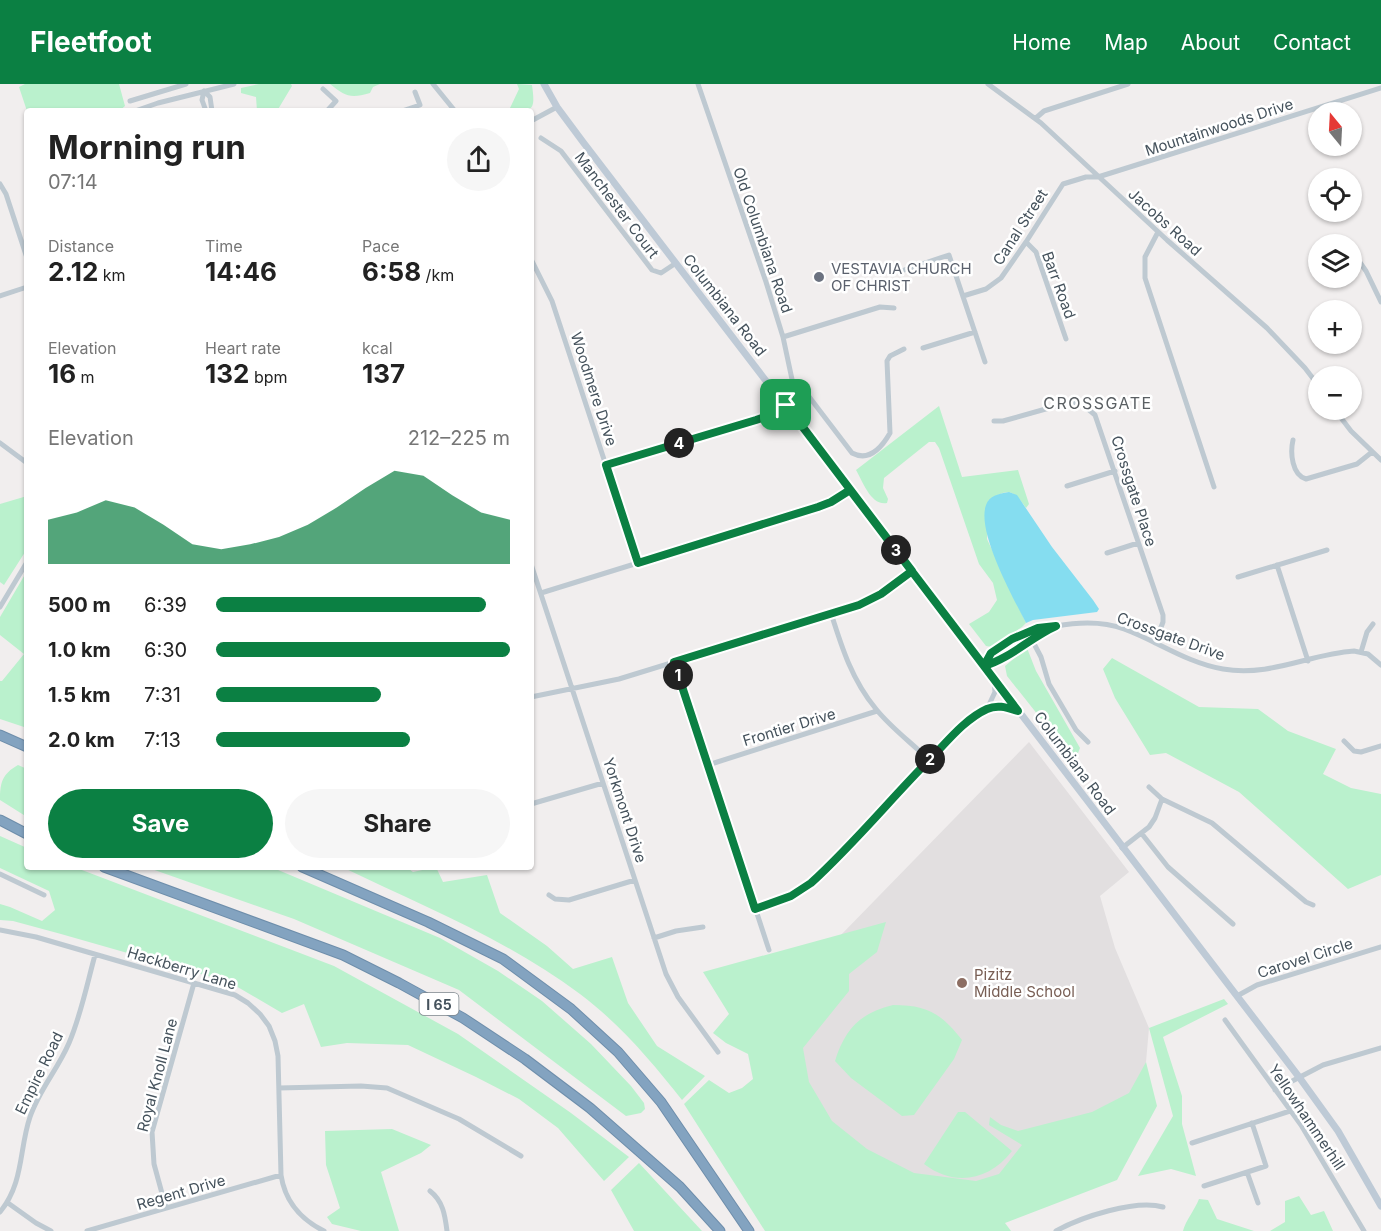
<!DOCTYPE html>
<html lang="en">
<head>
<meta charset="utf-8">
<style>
  :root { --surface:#fff; --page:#f6f6f6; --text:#222; --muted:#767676; --accent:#0b8043 }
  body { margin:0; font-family:Inter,sans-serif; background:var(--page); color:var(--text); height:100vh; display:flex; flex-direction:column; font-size:22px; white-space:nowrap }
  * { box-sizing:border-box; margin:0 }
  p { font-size:20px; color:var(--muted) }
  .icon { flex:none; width:33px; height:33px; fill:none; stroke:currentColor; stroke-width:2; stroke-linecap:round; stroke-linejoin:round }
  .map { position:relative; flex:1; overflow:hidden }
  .panel { position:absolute; left:24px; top:24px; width:510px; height:762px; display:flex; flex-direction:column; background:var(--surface); border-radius:6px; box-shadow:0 2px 4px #0004 }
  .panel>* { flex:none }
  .needle { width:39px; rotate:342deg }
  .controls { position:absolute; left:1308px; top:18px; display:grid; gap:12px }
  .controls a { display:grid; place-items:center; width:54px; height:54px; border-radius:50%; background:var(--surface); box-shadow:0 2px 4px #0004; font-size:30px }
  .pin { position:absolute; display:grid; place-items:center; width:51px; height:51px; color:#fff; margin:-26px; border-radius:12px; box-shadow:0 3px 9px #0006 }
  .km { position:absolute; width:30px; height:30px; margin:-15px; border-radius:50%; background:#222; color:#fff; font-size:16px; line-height:30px; text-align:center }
  .round { display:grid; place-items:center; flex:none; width:63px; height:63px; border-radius:32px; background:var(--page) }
  .headline { display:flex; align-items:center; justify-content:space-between; height:102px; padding:0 24px }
  h1 { font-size:33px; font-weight:700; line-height:45px }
  .figures { display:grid; grid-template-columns:repeat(3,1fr); gap:9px; height:102px; padding:6px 24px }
  .figures div { display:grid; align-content:center }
  .figures b { font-size:26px; font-weight:700 }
  .figures small { font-size:16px; font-weight:400 }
  .figures p { font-size:16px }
  .chart { height:168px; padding:12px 24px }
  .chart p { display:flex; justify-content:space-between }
  .chart svg { width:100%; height:108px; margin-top:6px; fill:var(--accent); opacity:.7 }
  .button { display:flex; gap:12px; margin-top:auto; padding:12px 24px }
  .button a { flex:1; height:69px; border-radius:36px; background:var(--accent); color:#fff; font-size:24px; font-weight:700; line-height:69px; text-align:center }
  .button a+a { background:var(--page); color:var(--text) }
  ul { padding:0 24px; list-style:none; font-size:20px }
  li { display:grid; grid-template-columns:96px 72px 1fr; align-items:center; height:45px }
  li i { height:15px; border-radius:8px; background:var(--accent) }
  header { display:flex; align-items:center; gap:36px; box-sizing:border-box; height:84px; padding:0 30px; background:var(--accent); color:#fff }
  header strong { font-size:28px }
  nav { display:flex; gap:33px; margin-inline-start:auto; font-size:21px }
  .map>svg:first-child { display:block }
  .education { fill:#e2dfe0 }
  .green { fill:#baf1cd }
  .water { fill:#85ddf0 }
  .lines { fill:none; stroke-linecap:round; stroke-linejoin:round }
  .highway-casing { stroke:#6e8eab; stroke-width:11 }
  .street { stroke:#bec9d1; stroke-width:5 }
  .secondary { stroke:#becad6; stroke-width:7 }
  .highway { stroke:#83a3c0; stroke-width:9 }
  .route-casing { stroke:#fff; stroke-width:12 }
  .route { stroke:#0b8043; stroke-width:8 }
  .worship-dot { fill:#6b7280; stroke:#fff; stroke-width:2 }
  .education-dot { fill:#8d6e63; stroke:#fff; stroke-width:2 }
  .labels { text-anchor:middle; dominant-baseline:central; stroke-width:5; stroke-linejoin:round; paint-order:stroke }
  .shield { fill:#fff; stroke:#7d868d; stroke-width:1.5 }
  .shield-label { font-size:14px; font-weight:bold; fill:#45525c }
  .street-label { font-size:15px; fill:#45525c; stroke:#fff }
  .worship-label { font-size:15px; fill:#5b616d; stroke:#fff; text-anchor:start }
  .education-label { font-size:15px; fill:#785e54; stroke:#fff; text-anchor:start }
  .neighbourhood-label { font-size:16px; letter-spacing:1.5px; fill:#5a5f63; stroke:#fff }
</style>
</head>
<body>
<header>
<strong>Fleetfoot</strong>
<nav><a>Home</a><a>Map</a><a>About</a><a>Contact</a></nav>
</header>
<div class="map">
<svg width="1381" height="1147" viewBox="0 0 1381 1147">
  <rect width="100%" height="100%" fill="#f1eeee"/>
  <path class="education" d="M1029,658L1129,788L1100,812L1115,864L1149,944L1146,978L1138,1004L1016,1096L972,1106L898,1094L821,1047L760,934Z"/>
  <path class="green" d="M25,0H119L125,22L119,27H27L19,3Z
    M259,0H291L292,2L277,27H257L256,13L241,9V4Z
    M330,0H380L373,3L370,9C350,15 345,12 330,0Z
    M517,0L532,1C536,29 532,27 505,27L510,24L519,5Z
    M939,322L962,393L1018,386L1029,420L1026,424C1013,405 1008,404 988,417L987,455L1026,539L1022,543L992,563L986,562L969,540L989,528L997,516L993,499L979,480L939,364L935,358H929L884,394L883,404L888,415L887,419C871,422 863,398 856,386Z
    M27,412V465L4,501L0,498V420Z
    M27,487V644L0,635V597H2L24,570L0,551V533Z
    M1027,564L1036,587L1080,664L1078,669H1068L1007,592L1005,582Z
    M1112,574L1199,623L1258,625L1288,647L1336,665L1323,690L1351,704L1381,710V791L1348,805L1239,708L1166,669L1150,671L1115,614L1103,585Z
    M18,681L27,685V733L0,716C0,699 2,690 18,681Z
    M0,752L27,764V783H74L334,882L458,950L571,1029L629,1073L604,1097L558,1044L519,1015L476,993L408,961L347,959L321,963L304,920L282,929L229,898L61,850L13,837L0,836V820L10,823L42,837L55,826L49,807L0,784Z
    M146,783H271L440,854L498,887L542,917L591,960L631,1002L644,1019L645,1025L641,1029L626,1032L459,906L294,835Z
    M342,783H406L413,788L436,783L443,798L487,791L500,829L547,862L573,885L612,873L628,919L657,962L705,992L682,1016C652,978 620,940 580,910C508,856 423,822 342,783Z
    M886,838L877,868L849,890V907L803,964L809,998L832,1037L867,1065L914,1089L976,1097L999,1090L1022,1061L989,1041L990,1033L1001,1041L1018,1047L1092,1028L1129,1009L1146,978L1157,1022L1117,1096L1005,1139L1011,1147H765L684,1020L709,996L729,1009L742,1004L753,995L748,970L726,959L713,949L729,930L703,888Z
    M1224,915L1228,920L1163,953L1182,1012V1040L1196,1092L1171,1085L1138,1092L1173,1032L1149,944Z
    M893,921C927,921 941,929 962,956L954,975L914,1031L902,1032L851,994L835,977C845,945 860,929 893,921Z
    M958,1028H965L1012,1067C989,1097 954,1103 924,1080Z
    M392,1045L431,1061L421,1069L381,1088L399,1147H361L332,1140L327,1133L340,1124L326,1081L325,1047Z
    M639,1079L702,1147H634L611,1106Z
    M1299,1112L1311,1131L1324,1127L1333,1147H1270L1285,1138V1117Z
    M1199,1115L1208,1116L1217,1135L1254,1147H1183C1185,1138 1195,1125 1199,1115Z"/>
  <path class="water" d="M1009,408L1017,411L1052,463L1093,516L1099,525L1097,528L1033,536L1026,539C1014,515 972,441 988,417C992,411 1002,409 1009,408Z"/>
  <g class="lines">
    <g class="highway-casing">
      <path id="highway" d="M0,651L27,663
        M0,736L27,750
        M104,783L343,871L399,899L463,934L525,975L590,1024L680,1103L720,1147
        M302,783L428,838L503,875L571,925L618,968L661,1018L749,1147"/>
    </g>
    <path class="street" d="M433,0L455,27
      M698,0L766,198L783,253L793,300L792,309L788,317
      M988,0L1041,39L1167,156L1267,244L1305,284L1318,301
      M323,5L336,17L327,27
      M204,7L210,13L212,27
      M204,7L202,16L206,27
      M130,17L186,0
      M135,27L158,19L234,0
      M402,27L420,21L415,8
      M1036,34L1044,27L1128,0
      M531,37L557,23
      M541,54L561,67L652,186L661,189L676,179
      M0,100L6,110L27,174
      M1158,148L1145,173V194L1214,403
      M1342,156L1346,160
      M1026,158L1036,168L1066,255
      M1352,167L1366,187L1381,218
      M531,175L552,217L638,479
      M904,186L949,171L985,278
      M0,212L27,203
      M963,212L986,205L1001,194L1026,158L1063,100L1086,93H1098L1381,4
      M783,253L880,223L894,224
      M923,264L975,248
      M1335,326L1351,347L1381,376
      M994,337H1003L1067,319L1082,320L1095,331L1163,531V538L1155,559
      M1293,356C1290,369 1292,391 1306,395L1357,380L1372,368
      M0,359L27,379
      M606,381L777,329L796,313L807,310L852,369C869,378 882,363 890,349L887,277L890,272L904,265
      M1067,402L1115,387
      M1107,469L1138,459
      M531,480L666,890L678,913L718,968
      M1277,481L1308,577
      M1238,493L1327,466
      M541,509L818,423L831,418L850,406
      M0,523L27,478
      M831,529C842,564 852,596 876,625C891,644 912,659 929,676
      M1056,542C1078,538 1103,537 1124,545C1157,557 1187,579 1223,585C1271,593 1309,570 1354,567L1368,570L1381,581
      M1056,542C1031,553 1011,574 984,582L991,569L1012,555L1038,544Z
      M1031,554L1041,573L1049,600L1076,646L1088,658
      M1361,568L1367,548L1373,540
      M674,578L769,866
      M531,613L619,595L859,521L881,510L912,487
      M987,625L995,608L994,596
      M1344,657L1354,667L1361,668L1381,662
      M708,681L877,627
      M1149,703L1162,715L1212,739L1306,818L1313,821
      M531,720L603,699
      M1142,750L1168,783L1233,840
      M1122,764L1149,743L1155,734L1162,715
      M0,790L44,811
      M549,811L555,815L569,816L635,796
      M755,825L791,812L811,799L951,654C974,632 985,617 1019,627
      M0,846L36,853L235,911L248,919L260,930L269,942L275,957L278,972L281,1091C285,1118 300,1135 324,1147
      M654,854L676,847L703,843
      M1237,912L1257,901L1381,863
      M1225,936L1301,1041L1364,1147
      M279,1004L361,1002L387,1004L459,1035L521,1072
      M1275,1006L1323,981L1381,964
      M1192,1059L1290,1027
      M1247,1088L1258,1119
      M1204,1102L1266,1082L1252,1039
      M430,1107C443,1117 445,1131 447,1147
      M8,1119L36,1139L51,1147
      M166,1124L154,1080L152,1048L194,899
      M0,1128C24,1099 19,1065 30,1033C39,1006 58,985 69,959C81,931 87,900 95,871
      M87,1147L281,1091
      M1056,1147C1081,1133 1136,1115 1163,1123"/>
    <path class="secondary" d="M544,0L557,23L583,58L1299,993L1338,1047L1381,1122"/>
    <use href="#highway" class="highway"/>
  </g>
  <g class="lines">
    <g class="route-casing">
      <path id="route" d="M786,321L912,487L881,510L859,521L674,578L755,825L791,812L811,799C855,759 893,712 935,670C950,654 967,634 987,625C998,620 1008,624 1018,627L984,582C1011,574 1031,553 1056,542L1038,544L1012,555L991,569L984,582L850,406L831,418L818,423L638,479L606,381L756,336L777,329L786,321"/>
    </g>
    <use href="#route" class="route"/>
  </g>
  <circle class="worship-dot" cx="819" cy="193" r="6"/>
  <circle class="education-dot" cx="962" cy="899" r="6"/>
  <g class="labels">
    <rect class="shield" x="419.5" y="909" width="39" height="22" rx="4.5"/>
    <g class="shield-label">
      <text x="439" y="920">I 65</text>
    </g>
    <g class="street-label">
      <text transform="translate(1219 43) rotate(-18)">Mountainwoods Drive</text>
      <text transform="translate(617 121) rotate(53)">Manchester Court</text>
      <text transform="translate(1165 138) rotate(42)">Jacobs Road</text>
      <text transform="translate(1020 143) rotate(-57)">Canal Street</text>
      <text transform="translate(763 156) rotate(71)">Old Columbiana Road</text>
      <text transform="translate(1059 201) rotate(70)">Barr Road</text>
      <text transform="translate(725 221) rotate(52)">Columbiana Road</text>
      <text transform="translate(594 305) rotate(72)">Woodmere Drive</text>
      <text transform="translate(1134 407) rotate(72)">Crossgate Place</text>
      <text transform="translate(1171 552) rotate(20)">Crossgate Drive</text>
      <text transform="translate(789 643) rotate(-17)">Frontier Drive</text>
      <text transform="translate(1075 679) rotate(53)">Columbiana Road</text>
      <text transform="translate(625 726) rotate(72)">Yorkmont Drive</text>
      <text transform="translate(1305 874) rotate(-18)">Carovel Circle</text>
      <text transform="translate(182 884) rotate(17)">Hackberry Lane</text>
      <text transform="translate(39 989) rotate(-64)">Empire Road</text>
      <text transform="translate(157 991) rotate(-75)">Royal Knoll Lane</text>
      <text transform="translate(1307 1033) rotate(56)">Yellowhammerhill</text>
      <text transform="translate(181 1108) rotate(-16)">Regent Drive</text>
    </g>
    <g class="worship-label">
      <text x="831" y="184">VESTAVIA CHURCH<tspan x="831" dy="17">OF CHRIST</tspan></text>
    </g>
    <g class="education-label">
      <text x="974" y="890">Pizitz<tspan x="974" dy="17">Middle School</tspan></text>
    </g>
    <g class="neighbourhood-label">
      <text x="1098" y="319">CROSSGATE</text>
    </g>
  </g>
</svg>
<div class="controls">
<a><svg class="needle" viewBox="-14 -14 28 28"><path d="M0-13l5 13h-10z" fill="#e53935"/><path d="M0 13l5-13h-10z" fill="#767676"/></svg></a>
<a><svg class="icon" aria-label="locate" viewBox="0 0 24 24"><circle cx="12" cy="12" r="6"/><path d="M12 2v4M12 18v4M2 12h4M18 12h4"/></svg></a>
<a><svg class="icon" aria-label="layers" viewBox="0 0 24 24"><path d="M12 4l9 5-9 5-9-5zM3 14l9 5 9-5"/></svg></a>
<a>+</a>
<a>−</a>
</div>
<div class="pin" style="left:786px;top:321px;background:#1e9e55"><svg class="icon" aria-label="arrive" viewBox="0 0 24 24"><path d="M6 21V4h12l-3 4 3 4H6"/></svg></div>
<b class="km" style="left:678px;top:591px">1</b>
<b class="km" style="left:930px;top:675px">2</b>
<b class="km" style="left:896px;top:466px">3</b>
<b class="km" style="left:679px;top:359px">4</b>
<section class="panel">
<div class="headline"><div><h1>Morning run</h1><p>07:14</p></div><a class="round"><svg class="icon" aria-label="share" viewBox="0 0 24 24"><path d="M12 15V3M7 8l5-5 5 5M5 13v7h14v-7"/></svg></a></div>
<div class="figures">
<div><p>Distance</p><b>2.12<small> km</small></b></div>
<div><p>Time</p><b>14:46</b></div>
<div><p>Pace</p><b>6:58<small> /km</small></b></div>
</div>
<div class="figures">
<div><p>Elevation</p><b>16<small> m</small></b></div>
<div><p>Heart rate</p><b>132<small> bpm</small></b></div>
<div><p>kcal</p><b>137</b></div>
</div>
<div class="chart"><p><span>Elevation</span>212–225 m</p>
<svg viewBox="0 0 160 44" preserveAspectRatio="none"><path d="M0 44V26L10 23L20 18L30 21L40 28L50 36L60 38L70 36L80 33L90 28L100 21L110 13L120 6L130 8L140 16L150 23L160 26V44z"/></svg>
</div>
<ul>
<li><b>500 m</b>6:39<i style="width:92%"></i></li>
<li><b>1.0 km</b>6:30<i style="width:100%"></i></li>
<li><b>1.5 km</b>7:31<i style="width:56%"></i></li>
<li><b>2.0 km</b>7:13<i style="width:66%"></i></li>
</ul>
<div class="button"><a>Save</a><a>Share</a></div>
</section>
</div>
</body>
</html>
